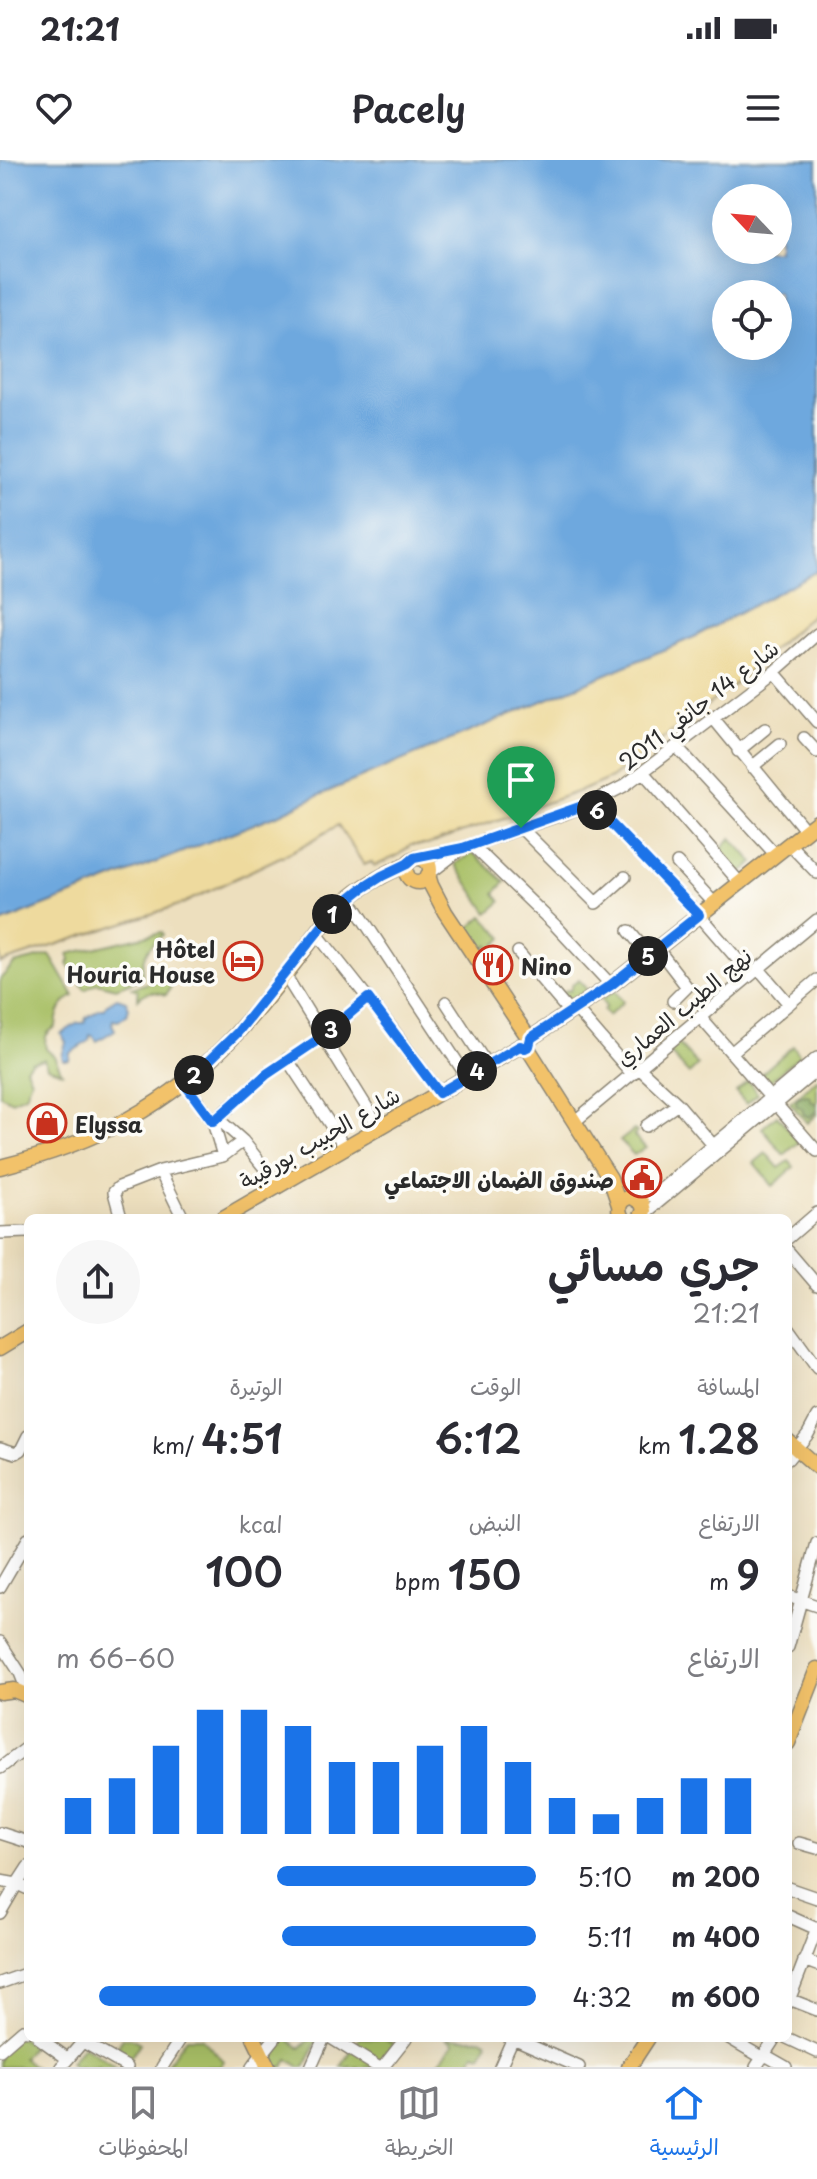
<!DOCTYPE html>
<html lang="ar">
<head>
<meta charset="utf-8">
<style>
  :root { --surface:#fff; --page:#f7f7f7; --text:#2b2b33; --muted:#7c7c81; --line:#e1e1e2; --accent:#1a73e8 }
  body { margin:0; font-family:"Playpen Sans","Playpen Sans Arabic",sans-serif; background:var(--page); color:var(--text); direction:rtl; height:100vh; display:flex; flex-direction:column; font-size:30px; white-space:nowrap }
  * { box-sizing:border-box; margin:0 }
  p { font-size:26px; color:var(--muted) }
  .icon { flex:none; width:44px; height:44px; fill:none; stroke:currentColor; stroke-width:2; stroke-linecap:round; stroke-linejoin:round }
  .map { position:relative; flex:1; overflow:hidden; direction:ltr }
  .panel { position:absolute; left:24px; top:1054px; width:768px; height:828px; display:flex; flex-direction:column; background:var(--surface); border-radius:12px; box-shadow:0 8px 32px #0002; direction:rtl }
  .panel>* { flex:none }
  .needle { width:52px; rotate:296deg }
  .controls { position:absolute; left:712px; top:24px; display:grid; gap:16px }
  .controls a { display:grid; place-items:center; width:80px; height:80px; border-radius:50%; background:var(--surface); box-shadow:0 8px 32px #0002; font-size:40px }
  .pin { position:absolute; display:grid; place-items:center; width:68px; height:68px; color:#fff; margin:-82px -34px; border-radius:50% 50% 50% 0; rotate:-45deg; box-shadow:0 0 8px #0007 }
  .pin .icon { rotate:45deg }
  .km { position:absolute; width:40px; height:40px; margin:-20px; border-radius:50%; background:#222; color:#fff; font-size:22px; line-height:40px; text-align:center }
  .round { display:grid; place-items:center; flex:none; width:84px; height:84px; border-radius:42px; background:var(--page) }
  .summary { display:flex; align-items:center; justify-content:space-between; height:136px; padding:0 32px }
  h1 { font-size:44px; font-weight:600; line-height:60px }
  .stats { display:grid; grid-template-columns:repeat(3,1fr); gap:12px; height:136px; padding:8px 32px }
  .stats div { display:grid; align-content:center }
  .stats b { font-size:40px; font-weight:600 }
  .stats small { font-size:22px; font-weight:400 }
  .stats p { font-size:22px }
  .chart { height:224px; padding:16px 32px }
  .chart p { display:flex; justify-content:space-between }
  .chart svg { width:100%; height:144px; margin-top:8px; stroke:var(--accent); stroke-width:6 }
  ul { padding:0 32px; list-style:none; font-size:26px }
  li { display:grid; grid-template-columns:128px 96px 1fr; align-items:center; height:60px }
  li i { height:20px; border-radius:10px; background:var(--accent) }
  .status { display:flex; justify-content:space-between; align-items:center; height:56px; padding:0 40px; background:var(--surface); direction:ltr }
  .status svg { height:22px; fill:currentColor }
  header { display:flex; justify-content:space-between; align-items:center; height:104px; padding:0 32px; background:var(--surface); font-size:36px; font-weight:600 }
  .dock { display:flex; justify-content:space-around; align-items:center; height:112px; border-top:2px solid var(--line); background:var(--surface); font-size:22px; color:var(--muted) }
  .dock a { display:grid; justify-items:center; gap:4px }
  .dock .active { color:var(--accent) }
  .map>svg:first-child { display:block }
  .green { fill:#a9c066; stroke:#6a7648; stroke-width:2 }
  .forest { fill:#86a65b; stroke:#586843; stroke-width:2 }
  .sand { fill:#eeda9e; stroke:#8c8264; stroke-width:2 }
  .water { fill:#6ea8de; stroke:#4c6a84; stroke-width:2; fill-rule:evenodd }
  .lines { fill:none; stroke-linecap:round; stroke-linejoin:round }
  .minor-casing { stroke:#8c8574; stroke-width:14 }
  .major-casing { stroke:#8c8574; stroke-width:17 }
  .minor { stroke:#fff; stroke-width:11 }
  .major { stroke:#f2c26a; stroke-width:14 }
  .route-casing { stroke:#fff; stroke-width:16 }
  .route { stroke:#1a73e8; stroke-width:10 }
  .labels { text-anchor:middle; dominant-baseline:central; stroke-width:7; stroke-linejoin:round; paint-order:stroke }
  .street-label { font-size:22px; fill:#2b2b2b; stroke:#fdfcf7 }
  .poi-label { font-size:22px; font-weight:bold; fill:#2b2b2b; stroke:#fdfcf7; text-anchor:end }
</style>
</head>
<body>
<div class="status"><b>21:21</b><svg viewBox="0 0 49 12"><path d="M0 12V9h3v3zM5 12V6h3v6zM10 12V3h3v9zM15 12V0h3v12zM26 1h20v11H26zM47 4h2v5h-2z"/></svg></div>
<header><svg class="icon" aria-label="menu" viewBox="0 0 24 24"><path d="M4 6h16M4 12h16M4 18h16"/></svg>Pacely<svg class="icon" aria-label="heart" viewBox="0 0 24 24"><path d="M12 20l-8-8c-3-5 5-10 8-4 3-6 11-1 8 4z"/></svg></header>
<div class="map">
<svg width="817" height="1907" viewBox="0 0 817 1907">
  <rect width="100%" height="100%" fill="#fdfcf7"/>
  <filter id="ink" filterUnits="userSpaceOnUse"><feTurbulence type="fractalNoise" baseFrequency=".0125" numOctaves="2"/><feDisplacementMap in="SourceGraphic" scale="16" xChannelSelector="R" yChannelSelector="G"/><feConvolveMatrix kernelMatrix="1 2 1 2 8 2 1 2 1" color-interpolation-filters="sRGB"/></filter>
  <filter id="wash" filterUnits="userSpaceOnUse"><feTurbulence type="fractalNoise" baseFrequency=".006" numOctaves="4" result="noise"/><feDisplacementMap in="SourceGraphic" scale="32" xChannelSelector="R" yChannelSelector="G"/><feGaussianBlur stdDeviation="1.8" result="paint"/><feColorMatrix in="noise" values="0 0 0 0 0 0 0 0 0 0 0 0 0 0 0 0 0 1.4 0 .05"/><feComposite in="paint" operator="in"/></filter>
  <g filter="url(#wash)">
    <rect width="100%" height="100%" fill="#eddfbe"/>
    <path class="green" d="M732,678L754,703L737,715L717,692Z
      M473,693L505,722L495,733L501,742L488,753L455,704Z
      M483,756L503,778L492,789L489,785L482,790L468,769Z
      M162,772L163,775C147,786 140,799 143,818L116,828L97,823L85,830L68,804L70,800L68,794Z
      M50,795L74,836C61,844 57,851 56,867C45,873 44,878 46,889L54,896L62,912L47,907L44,899L31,902L26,908L31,920L25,935L12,941L0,935V819L14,804Z
      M166,817L173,823L166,835C154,831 147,830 138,839V830L132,828Z
      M579,820L587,830L571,841L566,836L562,838L556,832L559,829L562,833L566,830L570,831L572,825Z
      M614,830L623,842L608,856L603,850L606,847L601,840Z
      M677,883L698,905L689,914L668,891Z
      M793,886L800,895L769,922L761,914Z
      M817,919V954L807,963L790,943Z
      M748,921L758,934L746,944L736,932Z
      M777,955L799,982L784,995L762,968Z
      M634,970L637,972L634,976L646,988L634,995L620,981Z
      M766,993L779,1008L789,1001L794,1007L773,1026L754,1003Z
      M16,1876L33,1884L23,1898L35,1907H0V1894Z
      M123,1878H131L140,1883L127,1903L112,1895Z
      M186,1878H201L224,1901L220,1907H165Z
      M281,1878H287L300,1888L312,1878H318L305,1907H300L288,1899L284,1907H272L265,1893Z
      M360,1878H384L394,1884L376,1907H341Z
      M447,1878H481L488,1882L482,1895L475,1893L467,1907H435L454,1883Z
      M83,1886L116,1907H75L70,1903Z"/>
    <path class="forest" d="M807,935L811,937V941L817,944V951L809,957L804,955L802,949L796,945V941L800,936Z"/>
    <path class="sand" d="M817,411V450L730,528L611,618L588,628L427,685H411L397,696L375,706L371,702L364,705L338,665L301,687L182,744L0,803V763L282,653L315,637L694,477Z"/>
    <path class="water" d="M0,0H817V411L694,477L315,637L282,653L0,763ZM726,38H778V90H726ZM726,134H778V186H726Z
      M117,838L126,841L129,848L127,855L118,861L113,860L112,864L115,870L97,881L93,876L90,875L89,881L70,893L69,900H63L62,896L66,882L61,874L78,863H84L86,858L100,849H105L106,845Z"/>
  </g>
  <g filter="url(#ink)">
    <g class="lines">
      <g class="minor-casing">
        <path id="minor" d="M774,512L817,562
          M714,559L806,671
          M804,578L817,592
          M677,587L776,695
          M738,591L765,569
          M752,607L780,584
          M643,612L741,724
          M591,643L699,755L751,815
          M521,668L596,743L625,717
          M789,684L817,713
          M472,685L555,765L611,825
          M420,698L463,688L566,653L591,643L624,626L774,512L817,474
          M677,703L714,743
          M429,714L456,693
          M349,738L467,917
          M629,771L649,795
          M317,774L390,866L439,933
          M657,788L687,827L673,841
          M518,792L570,853
          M759,809L789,844
          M285,815L379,967
          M446,842L487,905
          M576,849L632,914
          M700,857L817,991
          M731,893L817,820
          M287,899L345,987
          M639,908L678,944L713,985
          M185,924L213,962L223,996
          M217,958L243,981L278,1025
          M213,962L267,914L322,877L368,838
          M574,962L817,760
          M646,966L678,944
          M160,1011L183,1058
          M636,1038H643L658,1032L817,898
          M643,1055L817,910
          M121,1058L115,1036L114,1032L119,1027L160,1011L223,996L243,981
          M0,1073L28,1072
          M788,1078L817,1053
          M788,1091L817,1125
          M788,1168L817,1208
          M0,1288L16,1293L21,1290L28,1276
          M788,1299L808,1274L817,1257
          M0,1427L28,1379
          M788,1436L817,1446
          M0,1482L20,1513L28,1533
          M788,1487L817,1383
          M0,1608L28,1587
          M0,1673L28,1682
          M799,1683L817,1688
          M28,1707L17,1724L28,1729
          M0,1721L17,1724L0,1753
          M788,1728L817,1738
          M788,1756L817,1769
          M804,1800L817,1805
          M0,1823L28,1813
          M789,1839L817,1850
          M788,1843L817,1768
          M39,1878L68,1899
          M331,1878L378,1907
          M729,1878L763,1898
          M787,1878L817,1892
          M83,1882L127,1907
          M0,1890L23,1870L28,1871
          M765,1895L786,1907
          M61,1907L86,1878
          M162,1907L181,1878
          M252,1907L275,1878
          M311,1907L324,1878
          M383,1907L406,1878
          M500,1907L513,1878L579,1907
          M756,1907L775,1878"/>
      </g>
      <g class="major-casing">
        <path id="major" d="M406 710a12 12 0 1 1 24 0a12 12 0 1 1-24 0Z
          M428,715L431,725L445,752L526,874
          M531,878L611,825L817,662
          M527,887L610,1018L619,1045
          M0,1007C95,983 169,947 236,874C260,847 283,818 305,789C315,776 324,762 336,750C355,730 382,715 407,704
          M223,1058L520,886
          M622,1058C616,1048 620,1038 632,1037L642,1043L644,1051L640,1058
          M0,1188L28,1171
          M788,1281L817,1307
          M0,1532L14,1530L28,1536
          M788,1583L817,1509
          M254,1878L268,1907
          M629,1907L648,1878"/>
      </g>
      <use href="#minor" class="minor"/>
      <use href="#major" class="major"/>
    </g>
  </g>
  <g class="lines" filter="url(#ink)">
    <g class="route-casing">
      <path id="route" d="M591,643L699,755L611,825L531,878L529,886L525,888L520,886L439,933L368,838L322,877L267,914L213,962L185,924L237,873L335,750L360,730L382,716L407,704L414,698L463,688Z"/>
    </g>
    <use href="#route" class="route"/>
  </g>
  <defs>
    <g id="hotel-ring" transform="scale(2)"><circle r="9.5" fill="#fdfcf7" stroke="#c8321e" stroke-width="1.5"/><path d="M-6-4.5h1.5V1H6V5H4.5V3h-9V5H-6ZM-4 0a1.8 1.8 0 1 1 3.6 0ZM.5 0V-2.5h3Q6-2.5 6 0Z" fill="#c8321e"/></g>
    <g id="restaurant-ring" transform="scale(2)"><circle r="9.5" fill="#fdfcf7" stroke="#c8321e" stroke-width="1.5"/><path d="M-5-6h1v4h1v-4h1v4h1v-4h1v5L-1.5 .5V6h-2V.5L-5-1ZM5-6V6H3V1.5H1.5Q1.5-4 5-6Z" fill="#c8321e"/></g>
    <g id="shop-ring" transform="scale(2)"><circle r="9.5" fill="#fdfcf7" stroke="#c8321e" stroke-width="1.5"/><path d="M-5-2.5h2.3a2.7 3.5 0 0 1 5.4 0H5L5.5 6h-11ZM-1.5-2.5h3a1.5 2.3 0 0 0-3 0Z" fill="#c8321e"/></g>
    <g id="civic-ring" transform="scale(2)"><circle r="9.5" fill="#fdfcf7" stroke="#c8321e" stroke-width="1.5"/><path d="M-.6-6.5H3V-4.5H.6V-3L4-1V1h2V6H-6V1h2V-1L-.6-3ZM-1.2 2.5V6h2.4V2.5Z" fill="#c8321e"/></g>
  </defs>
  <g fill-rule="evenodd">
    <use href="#hotel-ring" x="243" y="801"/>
    <use href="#restaurant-ring" x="493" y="805"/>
    <use href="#shop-ring" x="47" y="963"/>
    <use href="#civic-ring" x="642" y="1018"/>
  </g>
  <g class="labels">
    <g class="street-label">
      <text transform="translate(698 544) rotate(-38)">شارع 14 جانفي 2011</text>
      <text transform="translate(683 846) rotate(-40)">نهج الطيب العماري</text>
      <text transform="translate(319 977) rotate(-30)">شارع الحبيب بورقيبة</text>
    </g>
    <g class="poi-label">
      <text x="215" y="788">Hôtel<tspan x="215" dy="25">Houria House</tspan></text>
      <text x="521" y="805" text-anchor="start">Nino</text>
      <text x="75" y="963" text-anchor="start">Elyssa</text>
      <text x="614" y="1018">صندوق الضمان الاجتماعي</text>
    </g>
  </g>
</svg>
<div class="controls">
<a><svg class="needle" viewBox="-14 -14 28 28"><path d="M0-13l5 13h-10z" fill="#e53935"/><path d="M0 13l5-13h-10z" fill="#7c7c81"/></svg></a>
<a><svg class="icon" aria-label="locate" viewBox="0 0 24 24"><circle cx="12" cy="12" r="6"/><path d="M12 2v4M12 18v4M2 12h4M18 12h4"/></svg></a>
</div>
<div class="pin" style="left:521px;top:668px;background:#1e9e55"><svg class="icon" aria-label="arrive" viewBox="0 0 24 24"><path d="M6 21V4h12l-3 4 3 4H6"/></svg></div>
<b class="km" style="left:332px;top:754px">1</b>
<b class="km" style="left:194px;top:915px">2</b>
<b class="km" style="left:331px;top:869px">3</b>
<b class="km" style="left:477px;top:911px">4</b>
<b class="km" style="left:648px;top:796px">5</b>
<b class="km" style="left:597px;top:650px">6</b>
<section class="panel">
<div class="summary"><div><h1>جري مسائي</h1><p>21:21</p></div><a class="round"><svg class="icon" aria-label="share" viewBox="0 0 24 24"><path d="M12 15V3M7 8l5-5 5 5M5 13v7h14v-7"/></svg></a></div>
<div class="stats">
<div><p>المسافة</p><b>1.28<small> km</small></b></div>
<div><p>الوقت</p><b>6:12</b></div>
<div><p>الوتيرة</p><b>4:51<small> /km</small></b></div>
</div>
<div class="stats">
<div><p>الارتفاع</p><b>9<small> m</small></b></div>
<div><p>النبض</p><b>150<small> bpm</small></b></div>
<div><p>kcal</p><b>100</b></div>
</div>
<div class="chart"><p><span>الارتفاع</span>60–66 m</p>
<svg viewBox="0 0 160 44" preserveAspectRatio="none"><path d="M5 44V33M15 44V27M25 44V17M35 44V6M45 44V6M55 44V11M65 44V22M75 44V22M85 44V17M95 44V11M105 44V22M115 44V33M125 44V38M135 44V33M145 44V27M155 44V27"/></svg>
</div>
<ul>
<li><b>200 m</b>5:10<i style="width:54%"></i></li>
<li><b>400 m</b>5:11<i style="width:53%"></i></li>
<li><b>600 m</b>4:32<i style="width:91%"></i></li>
</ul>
</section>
</div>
<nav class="dock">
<a class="active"><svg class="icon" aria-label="home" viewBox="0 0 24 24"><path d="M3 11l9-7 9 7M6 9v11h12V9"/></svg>الرئيسية</a>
<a><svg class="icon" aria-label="map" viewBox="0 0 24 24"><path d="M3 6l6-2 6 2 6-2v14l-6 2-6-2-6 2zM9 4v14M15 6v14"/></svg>الخريطة</a>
<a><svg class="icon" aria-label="saved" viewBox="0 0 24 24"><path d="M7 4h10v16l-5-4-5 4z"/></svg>المحفوظات</a>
</nav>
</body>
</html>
